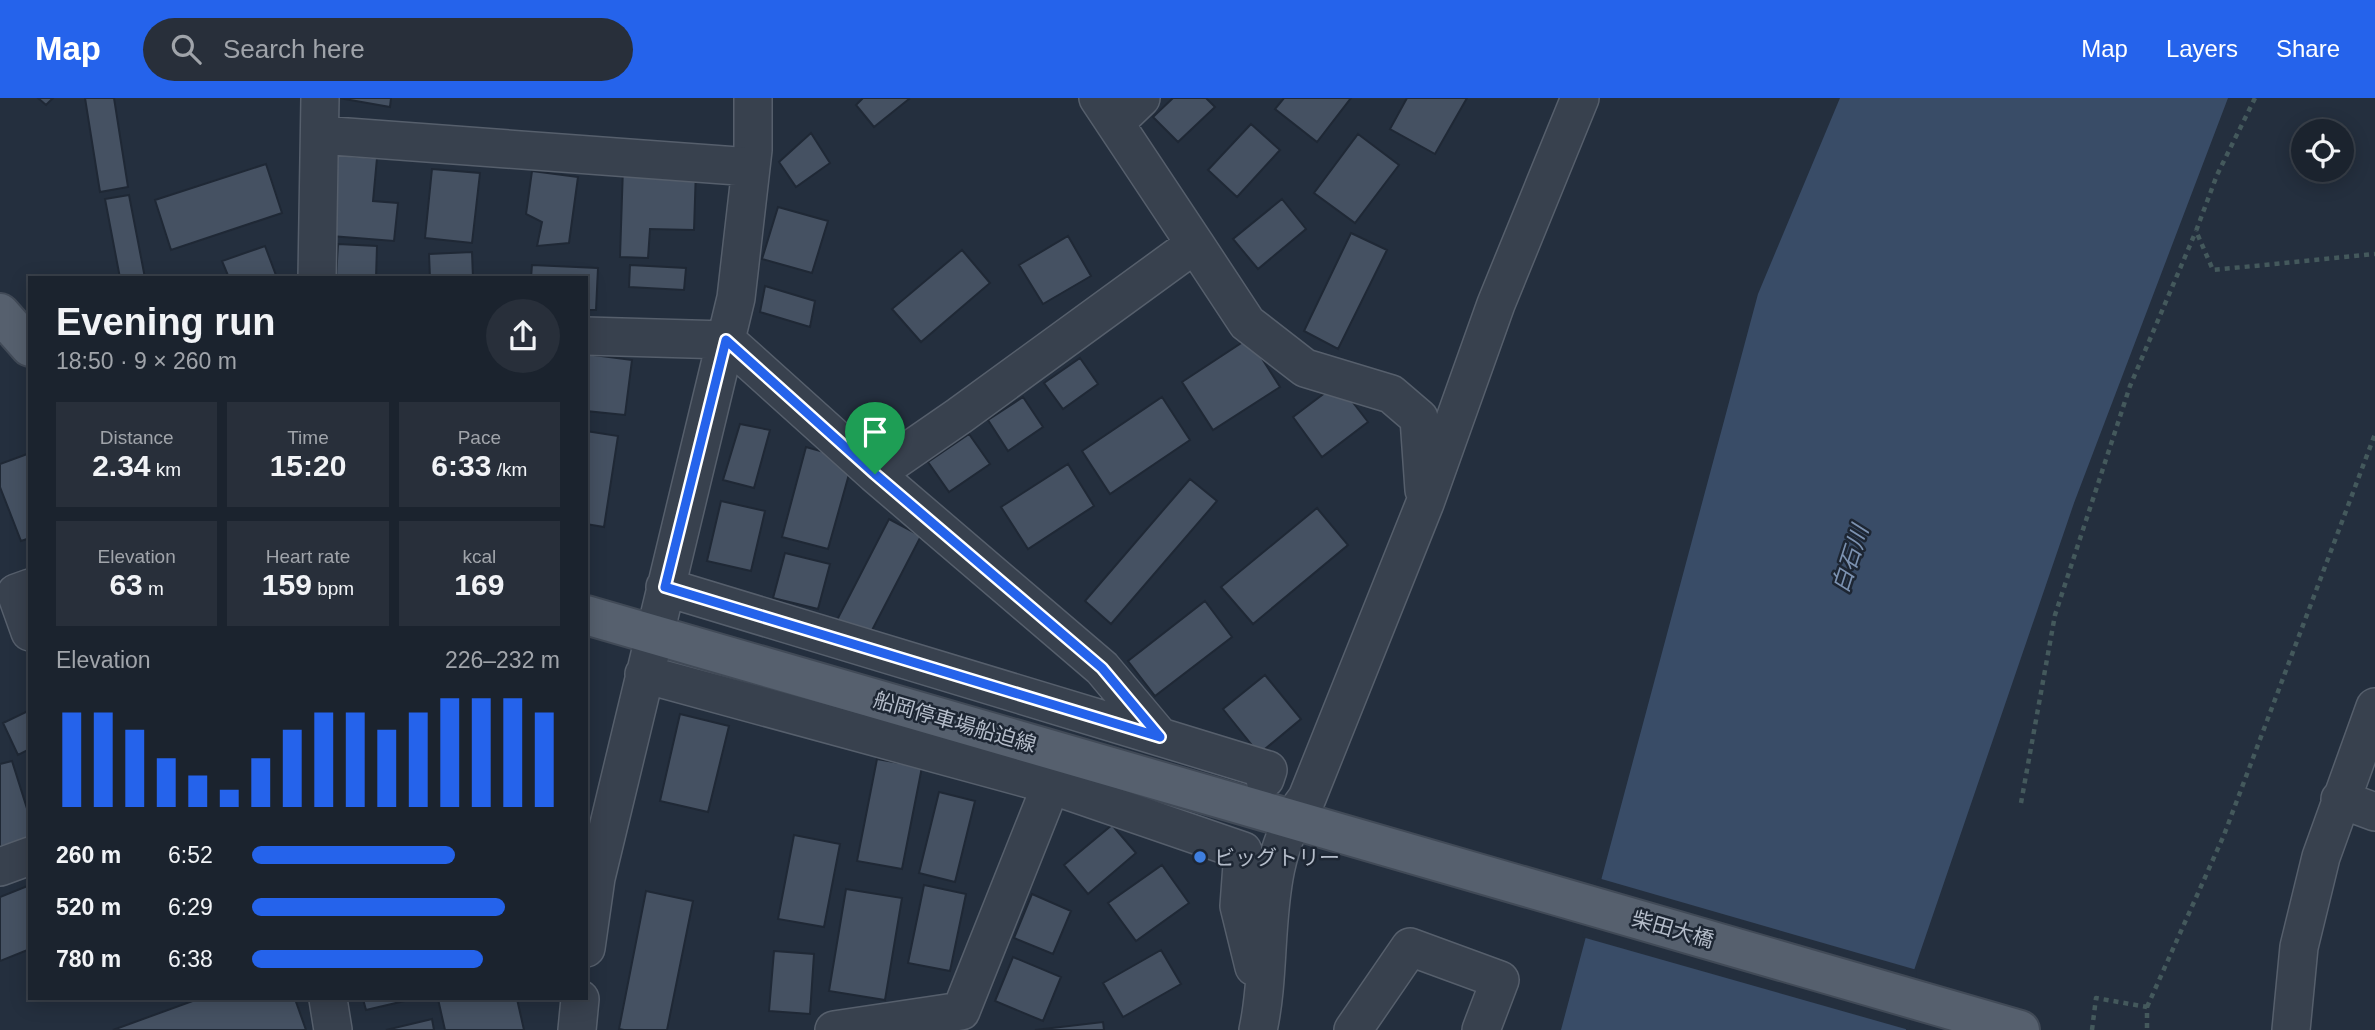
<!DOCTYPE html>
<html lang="en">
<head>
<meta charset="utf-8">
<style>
  :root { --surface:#1b232e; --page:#282f3a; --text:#f1f3f6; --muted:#a0a4aa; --line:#39404a; --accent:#2563eb }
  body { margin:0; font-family:Arial,"Noto Sans JP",sans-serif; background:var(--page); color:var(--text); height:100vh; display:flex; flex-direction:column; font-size:26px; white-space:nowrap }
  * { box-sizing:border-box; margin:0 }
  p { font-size:23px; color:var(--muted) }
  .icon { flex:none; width:38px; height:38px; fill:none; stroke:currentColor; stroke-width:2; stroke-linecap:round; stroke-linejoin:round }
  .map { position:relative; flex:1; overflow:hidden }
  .side { position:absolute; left:28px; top:178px; width:560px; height:724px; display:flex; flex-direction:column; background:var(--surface); border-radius:0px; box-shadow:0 4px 18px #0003,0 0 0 2px var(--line) }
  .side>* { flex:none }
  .fabs { position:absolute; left:2291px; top:21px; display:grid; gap:14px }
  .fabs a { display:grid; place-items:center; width:63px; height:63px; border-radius:50%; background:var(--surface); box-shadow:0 4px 18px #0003,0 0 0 2px var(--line); font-size:35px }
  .pin { position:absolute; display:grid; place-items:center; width:60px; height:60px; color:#fff; margin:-72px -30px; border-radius:50% 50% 50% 0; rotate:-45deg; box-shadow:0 0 7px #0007 }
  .pin .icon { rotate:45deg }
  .round { display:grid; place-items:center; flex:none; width:74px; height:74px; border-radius:37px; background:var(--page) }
  .head { display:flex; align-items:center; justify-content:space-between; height:119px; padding:0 28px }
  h1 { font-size:38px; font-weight:700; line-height:52px }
  .stats { display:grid; grid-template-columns:repeat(3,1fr); gap:10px; height:119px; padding:7px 28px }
  .stats div { display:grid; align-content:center; border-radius:0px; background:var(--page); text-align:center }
  .stats b { font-size:30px; font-weight:700 }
  .stats small { font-size:19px; font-weight:400 }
  .stats p { font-size:19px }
  .chart { height:196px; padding:14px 28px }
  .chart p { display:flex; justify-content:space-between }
  .chart svg { width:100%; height:126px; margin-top:7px; stroke:var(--accent); stroke-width:6 }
  ul { padding:0 28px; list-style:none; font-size:23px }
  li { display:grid; grid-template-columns:112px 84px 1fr; align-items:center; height:52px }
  li i { height:18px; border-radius:9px; background:var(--accent) }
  header { display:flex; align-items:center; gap:42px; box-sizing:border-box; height:98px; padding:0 35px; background:var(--accent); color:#fff }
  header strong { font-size:33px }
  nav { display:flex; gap:38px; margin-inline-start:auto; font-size:24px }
  .search { width:490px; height:63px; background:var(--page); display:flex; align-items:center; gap:18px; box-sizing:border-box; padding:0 24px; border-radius:38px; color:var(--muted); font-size:26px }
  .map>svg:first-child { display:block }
  .water { fill:#394c67 }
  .pier { fill:#242f3e }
  .building { fill:#455162; stroke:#1f2835; stroke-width:2 }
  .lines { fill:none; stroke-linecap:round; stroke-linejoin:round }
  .minor-casing { stroke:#565f6c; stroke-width:40 }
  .major-casing { stroke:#414a57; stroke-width:42 }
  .path { stroke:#44595c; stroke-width:4.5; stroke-dasharray:5 5; stroke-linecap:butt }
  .minor { stroke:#38414e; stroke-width:37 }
  .major { stroke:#56606e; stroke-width:38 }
  .route-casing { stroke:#fff; stroke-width:14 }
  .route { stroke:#2563eb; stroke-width:9 }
  .shop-dot { fill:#3f7fe0; stroke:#1d2633; stroke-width:2.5 }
  .labels { text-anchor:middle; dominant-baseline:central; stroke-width:5; stroke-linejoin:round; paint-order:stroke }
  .street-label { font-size:21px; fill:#b4bcc9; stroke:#1d2633 }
  .poi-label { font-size:21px; fill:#b4bcc9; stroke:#1d2633; text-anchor:start }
  .water-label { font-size:23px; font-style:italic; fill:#7c92b1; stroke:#1d2633 }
</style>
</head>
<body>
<header>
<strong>Map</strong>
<div class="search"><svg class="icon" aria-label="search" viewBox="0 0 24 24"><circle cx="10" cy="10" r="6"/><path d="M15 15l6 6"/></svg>Search here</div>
<nav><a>Map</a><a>Layers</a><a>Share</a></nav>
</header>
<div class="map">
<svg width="2375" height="932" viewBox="0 0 2375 932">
  <rect width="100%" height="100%" fill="#242f3e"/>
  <path class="water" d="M1840,0H2228L2074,405L1911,881L1906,932H1561L1758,196Z"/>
  <path class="pier" d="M1598,780L1917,872L1909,932L1582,839Z"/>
  <path class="building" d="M38,0H53L46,7Z
    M85,0H114L128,89L100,94Z
    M339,0H391L390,9Z
    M863,0H908L909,1L874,29L856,7Z
    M1173,0H1206L1215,9L1178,44L1153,19Z
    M1284,0H1351L1317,44L1275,11Z
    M1407,0H1467L1435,56L1390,31Z
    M1251,26L1280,52L1237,99L1208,72Z
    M811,35L830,65L796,89L779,64Z
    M1358,36L1399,67L1355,125L1314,95Z
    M338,57L377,60L373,103L398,105L394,143L331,138Z
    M266,66L282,115L171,152L155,102Z
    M623,69L696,71L694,132L650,131L648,160L620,159Z
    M432,71L480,75L472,145L425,140Z
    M532,73L578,79L569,145L537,148L542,124L526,116Z
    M129,97L145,180H120L105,101Z
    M1282,101L1306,131L1258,171L1233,141Z
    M778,109L828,123L812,175L762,161Z
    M1351,135L1387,152L1338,251L1304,233Z
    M1068,138L1091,178L1043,206L1019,167Z
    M338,146L377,148L376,180H336Z
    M265,148L277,180H229L222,163Z
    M962,152L990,185L921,244L892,211Z
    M472,154L473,180H430L429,156Z
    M532,167L598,170L596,212H586V180H531Z
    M630,167L686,170L684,192L629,189Z
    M765,188L815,203L810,229L760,214Z
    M1249,240L1280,289L1213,332L1182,284Z
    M586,256L632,262L625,317L586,313Z
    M1080,260L1098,286L1063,311L1044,285Z
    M1338,285L1368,324L1322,359L1293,319Z
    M1023,299L1043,329L1008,353L988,322Z
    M1162,299L1190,342L1110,396L1082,353Z
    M740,326L770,332L754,390L723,382Z
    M586,333L618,338L604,429L586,426Z
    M969,336L990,366L949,394L928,364Z
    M806,349L853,362L828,451L782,439Z
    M30,355V440L21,443L0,389V366Z
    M1068,366L1094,408L1028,451L1001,409Z
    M1190,381L1217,403L1111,526L1085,503Z
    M721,403L765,413L751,473L707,463Z
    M1317,410L1348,447L1253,526L1221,489Z
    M889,421L921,438L869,538L837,522Z
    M785,455L830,466L818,511L773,500Z
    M1205,503L1232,539L1155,598L1128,563Z
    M1265,577L1301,621L1259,656L1223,611Z
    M30,612V651L18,657L3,625Z
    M680,616L729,628L708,714L660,703Z
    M877,661L922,669L902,771L857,763Z
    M12,663L30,720V740L0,749V666Z
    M939,694L975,703L955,784L919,775Z
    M1112,727L1136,755L1088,796L1064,767Z
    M794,737L840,746L824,829L778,821Z
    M1162,767L1189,805L1136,843L1108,805Z
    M30,787V851L0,863V799Z
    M924,787L966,796L950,873L908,865Z
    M846,791L902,800L885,902L829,893Z
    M646,793L693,803L667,932H624L619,931Z
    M1032,796L1071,813L1053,856L1014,840Z
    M1161,852L1181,886L1123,919L1103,885Z
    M774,853L814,856L810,916L769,913Z
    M1013,859L1061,879L1043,923L995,903Z
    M198,901H295L306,932H113Z
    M363,901H413L366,912Z
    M438,901H517L524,932H445Z
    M432,921L434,932H386Z
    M1103,924L1104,932H1035Z"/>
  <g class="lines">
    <g class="minor-casing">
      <path id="minor" d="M1115,25L1141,0
        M320,37L751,69
        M1195,146L1247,225L1305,270L1391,296L1419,320L1424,392
        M317,180L320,0
        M586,238L726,242L875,376L959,318L1195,146L1098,0
        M875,376L1102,570L1160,639L1268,672L1265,681
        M665,489L1160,639
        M30,490L16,495L30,534
        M644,576L1051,687L1243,753L1239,808L1254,869
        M2340,701L2375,714
        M0,769L30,758
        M586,850L596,780L736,200L753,52V0
        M328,901L333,932
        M577,932L580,901
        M834,932L961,913L1051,687
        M1258,932C1275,856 1256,765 1307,700L1425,405L1496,206L1580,0
        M1353,932L1410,849L1500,882L1481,932
        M2291,932L2299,849L2321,759L2375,609"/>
    </g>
    <g class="major-casing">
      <path id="major" d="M0,215L30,249
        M586,517L2020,932"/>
    </g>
    <path class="path" d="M2255,0L2217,77L2196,133L2213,172L2375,156
      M2021,705L2055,517L2130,288L2196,133
      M2147,909L2224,737L2375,336
      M2092,932L2096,900L2147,909V932"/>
    <use href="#minor" class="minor"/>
    <use href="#major" class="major"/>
  </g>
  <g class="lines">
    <g class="route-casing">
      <path id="route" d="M726,242L875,376L1102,570L1160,639L665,489Z"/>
    </g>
    <use href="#route" class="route"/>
  </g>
  <circle class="shop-dot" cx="1200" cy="759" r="7"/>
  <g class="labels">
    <g class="street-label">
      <text transform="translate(955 624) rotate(16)">船岡停車場船迫線</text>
      <text transform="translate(1673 831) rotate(16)">柴田大橋</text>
    </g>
    <g class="poi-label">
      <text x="1214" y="759">ビッグトリー</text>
    </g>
    <g class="water-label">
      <text transform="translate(1850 461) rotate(-72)">白石川</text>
    </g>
  </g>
</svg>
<div class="fabs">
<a><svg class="icon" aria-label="locate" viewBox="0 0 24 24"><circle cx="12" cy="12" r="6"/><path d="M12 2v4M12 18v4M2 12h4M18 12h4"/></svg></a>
</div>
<div class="pin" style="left:875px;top:376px;background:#1e9e55"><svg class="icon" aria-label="arrive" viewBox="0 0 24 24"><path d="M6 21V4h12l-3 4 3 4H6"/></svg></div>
<section class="side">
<div class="head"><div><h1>Evening run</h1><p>18:50 · 9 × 260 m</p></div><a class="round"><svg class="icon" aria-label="share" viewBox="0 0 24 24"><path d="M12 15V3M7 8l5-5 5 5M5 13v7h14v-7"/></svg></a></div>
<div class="stats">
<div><p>Distance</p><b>2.34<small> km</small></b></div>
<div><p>Time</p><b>15:20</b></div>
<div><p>Pace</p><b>6:33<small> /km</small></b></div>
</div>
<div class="stats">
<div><p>Elevation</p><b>63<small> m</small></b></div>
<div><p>Heart rate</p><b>159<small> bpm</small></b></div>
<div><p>kcal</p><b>169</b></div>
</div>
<div class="chart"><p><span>Elevation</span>226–232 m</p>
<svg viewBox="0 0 160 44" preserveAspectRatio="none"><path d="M5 44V11M15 44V11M25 44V17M35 44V27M45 44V33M55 44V38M65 44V27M75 44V17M85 44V11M95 44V11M105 44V17M115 44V11M125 44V6M135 44V6M145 44V6M155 44V11"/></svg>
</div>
<ul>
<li><b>260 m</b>6:52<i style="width:66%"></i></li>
<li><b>520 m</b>6:29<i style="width:82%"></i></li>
<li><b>780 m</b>6:38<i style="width:75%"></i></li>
</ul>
</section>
</div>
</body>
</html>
